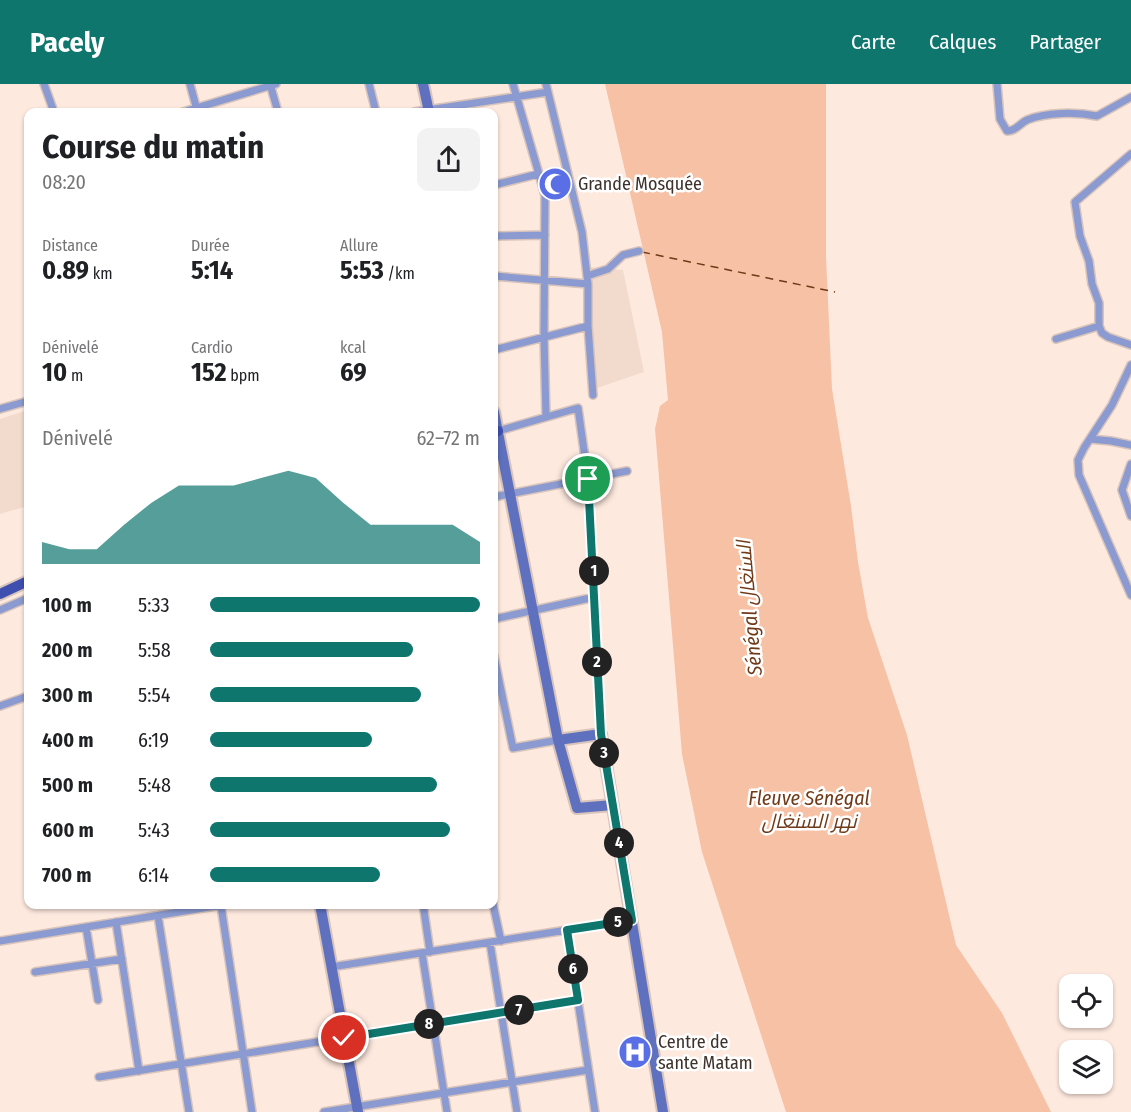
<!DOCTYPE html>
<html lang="fr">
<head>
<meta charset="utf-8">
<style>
  :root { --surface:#fff; --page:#f2f2f2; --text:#202124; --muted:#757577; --accent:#0f766e }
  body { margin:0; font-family:"Fira Sans Condensed",Cairo,sans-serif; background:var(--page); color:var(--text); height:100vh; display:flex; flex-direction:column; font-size:22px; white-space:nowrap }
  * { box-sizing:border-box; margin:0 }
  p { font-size:20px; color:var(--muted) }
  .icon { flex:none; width:33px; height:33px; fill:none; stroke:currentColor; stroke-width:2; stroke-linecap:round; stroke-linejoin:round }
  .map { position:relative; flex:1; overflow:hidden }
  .side { position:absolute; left:24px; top:24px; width:474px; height:801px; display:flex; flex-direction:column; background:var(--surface); border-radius:12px; box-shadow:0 2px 4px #0004 }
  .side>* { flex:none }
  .fabs { position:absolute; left:1059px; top:890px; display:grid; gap:12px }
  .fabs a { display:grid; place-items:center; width:54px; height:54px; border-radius:12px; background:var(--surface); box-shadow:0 2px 4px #0004; font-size:30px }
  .pin { position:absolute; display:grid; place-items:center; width:51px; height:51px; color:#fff; margin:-26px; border:3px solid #fff; border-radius:50%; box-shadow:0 2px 6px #0007 }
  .km { position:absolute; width:30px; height:30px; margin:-15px; border-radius:50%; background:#222; color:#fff; font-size:16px; line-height:30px; text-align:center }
  .round { display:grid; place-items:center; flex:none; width:63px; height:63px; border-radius:12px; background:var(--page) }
  .head { display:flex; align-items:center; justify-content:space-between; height:102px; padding:0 18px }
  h1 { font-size:33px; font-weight:700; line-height:45px }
  .metrics { display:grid; grid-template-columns:repeat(3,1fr); gap:9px; height:102px; padding:6px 18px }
  .metrics div { display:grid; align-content:center }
  .metrics b { font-size:26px; font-weight:700 }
  .metrics small { font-size:16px; font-weight:400 }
  .metrics p { font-size:16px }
  .chart { height:168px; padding:12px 18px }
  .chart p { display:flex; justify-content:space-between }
  .chart svg { width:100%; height:108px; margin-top:6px; fill:var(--accent); opacity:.7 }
  ul { padding:0 18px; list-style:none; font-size:20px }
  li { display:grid; grid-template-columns:96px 72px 1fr; align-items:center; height:45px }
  li i { height:15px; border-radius:8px; background:var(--accent) }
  header { display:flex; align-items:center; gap:36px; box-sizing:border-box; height:84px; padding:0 30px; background:var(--accent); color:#fff }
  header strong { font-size:28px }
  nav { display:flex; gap:33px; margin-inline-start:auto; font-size:21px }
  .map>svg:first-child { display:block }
  .built { fill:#f2dacd }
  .water { fill:#f6c1a4 }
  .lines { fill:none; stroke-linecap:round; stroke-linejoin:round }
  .ferry { stroke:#703917; stroke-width:1.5; stroke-dasharray:8 6; stroke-linecap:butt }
  .street-casing { stroke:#d8c4bb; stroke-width:10 }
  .secondary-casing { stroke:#d8c4bb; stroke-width:14 }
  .primary-casing { stroke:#d8c4bb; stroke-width:14 }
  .street { stroke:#8b9ad0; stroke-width:7 }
  .secondary { stroke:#5e70be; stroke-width:10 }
  .primary { stroke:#3f4fb0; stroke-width:10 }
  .route-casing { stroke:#fff; stroke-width:12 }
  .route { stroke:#0f766e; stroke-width:8 }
  .labels { text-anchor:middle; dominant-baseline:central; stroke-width:5; stroke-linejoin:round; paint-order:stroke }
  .poi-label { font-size:18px; fill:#3e312b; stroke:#fff; text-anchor:start }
  .water-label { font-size:20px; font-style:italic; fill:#703917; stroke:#fff }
</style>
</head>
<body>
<header>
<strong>Pacely</strong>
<nav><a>Carte</a><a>Calques</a><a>Partager</a></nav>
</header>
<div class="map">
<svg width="1131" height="1028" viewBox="0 0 1131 1028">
  <rect width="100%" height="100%" fill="#fee9df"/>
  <path class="built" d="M589,183L623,186L644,288L594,305Z
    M28,326V422L0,430V335Z"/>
  <path class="water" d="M605,0H826V173L832,305L851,422L858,478L868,534L907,651L956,861L1002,929L1051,1028H786L702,768L682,670L655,345L660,322L668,316L662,248Z"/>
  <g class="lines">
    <path class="ferry" d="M642,168L835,208"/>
    <g class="street-casing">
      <path id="street" d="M44,0L54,28
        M190,0L197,26
        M270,0L278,28
        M369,0L376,28
        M513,0L545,111L544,253L546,333
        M546,0L582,148L588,200V242L593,311
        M997,0L1000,35L1007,47C1016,47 1019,40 1027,36C1046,28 1077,28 1097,32L1131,13
        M183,28L276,0
        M414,28L548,8
        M1131,70L1075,118L1080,152L1089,177L1092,200L1099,219V242L1102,249L1108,253L1131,261
        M494,101L538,90
        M494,152L545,151
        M494,192L588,200
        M587,192L608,185L623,171L639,167
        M1056,255L1099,242
        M494,266L588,242
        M1131,281L1112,321L1084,364L1078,376L1079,391L1131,511
        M0,325L28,317
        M498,347L578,324L588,395L601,650
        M1090,355L1111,357L1131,361
        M1131,380L1122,406L1131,432
        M494,413L627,387
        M0,526L28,514
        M494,535L595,513
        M494,572L513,664L558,656
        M0,622L28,612
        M423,820L430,868
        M493,820L501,857
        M221,822L252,1028
        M158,832L189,1028
        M116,838L139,987
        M86,843L98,916
        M567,846L595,1028
        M0,857L228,820
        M490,859L517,1028
        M422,869L447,1028
        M331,883L631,836
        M35,888L122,875
        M99,993L578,916
        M324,1028L588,986"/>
    </g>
    <g class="secondary-casing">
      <path id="secondary" d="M423,0L429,28
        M494,328L558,656L601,650L663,1028
        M558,656L577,724L613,721
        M320,820L358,1028"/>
    </g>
    <g class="primary-casing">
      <path id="primary" d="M494,349L498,347
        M0,510L28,497"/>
    </g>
    <use href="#street" class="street"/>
    <use href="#secondary" class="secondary"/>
    <use href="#primary" class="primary"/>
  </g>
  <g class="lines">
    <g class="route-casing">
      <path id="route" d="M344,954L578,916L567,846L632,836L601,650L588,395"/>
    </g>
    <use href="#route" class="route"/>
  </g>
  <defs>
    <g id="mosque-disc" transform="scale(1.725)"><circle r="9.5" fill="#5a6fe6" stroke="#fff"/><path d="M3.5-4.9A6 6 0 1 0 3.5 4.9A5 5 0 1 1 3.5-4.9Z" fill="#fff"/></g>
    <g id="hospital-disc" transform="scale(1.725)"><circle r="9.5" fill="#5a6fe6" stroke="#fff"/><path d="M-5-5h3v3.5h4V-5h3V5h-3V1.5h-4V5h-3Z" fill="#fff"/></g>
  </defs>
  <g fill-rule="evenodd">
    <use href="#mosque-disc" x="555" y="100"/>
    <use href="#hospital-disc" x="635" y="968"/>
  </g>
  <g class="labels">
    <g class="poi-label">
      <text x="578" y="100">Grande Mosquée</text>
      <text x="658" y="958">Centre de<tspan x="658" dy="21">sante Matam</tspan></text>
    </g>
    <g class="water-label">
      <text transform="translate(749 524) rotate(-95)">Sénégal السنغال</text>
      <text x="809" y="714">Fleuve Sénégal<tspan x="809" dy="23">نهر السنغال</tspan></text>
    </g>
  </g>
</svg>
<div class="fabs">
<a><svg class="icon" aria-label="locate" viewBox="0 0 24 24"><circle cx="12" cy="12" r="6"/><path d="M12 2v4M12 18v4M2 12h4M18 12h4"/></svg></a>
<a><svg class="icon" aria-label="layers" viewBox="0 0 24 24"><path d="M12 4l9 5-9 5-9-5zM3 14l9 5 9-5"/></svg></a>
</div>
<div class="pin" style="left:588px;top:395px;background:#1e9e55"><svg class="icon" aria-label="arrive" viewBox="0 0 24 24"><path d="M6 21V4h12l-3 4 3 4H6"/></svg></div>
<div class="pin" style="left:344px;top:954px;background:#d93025"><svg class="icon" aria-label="check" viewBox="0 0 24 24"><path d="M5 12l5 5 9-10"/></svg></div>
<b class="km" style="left:594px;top:487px">1</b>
<b class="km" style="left:597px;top:578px">2</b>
<b class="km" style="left:604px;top:669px">3</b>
<b class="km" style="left:619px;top:759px">4</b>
<b class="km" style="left:618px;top:838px">5</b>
<b class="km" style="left:573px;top:885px">6</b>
<b class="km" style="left:519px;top:926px">7</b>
<b class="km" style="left:429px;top:940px">8</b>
<section class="side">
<div class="head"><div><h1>Course du matin</h1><p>08:20</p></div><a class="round"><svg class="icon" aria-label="share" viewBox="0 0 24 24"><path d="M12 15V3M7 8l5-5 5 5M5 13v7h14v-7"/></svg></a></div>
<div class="metrics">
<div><p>Distance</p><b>0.89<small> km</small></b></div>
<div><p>Durée</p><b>5:14</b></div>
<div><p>Allure</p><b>5:53<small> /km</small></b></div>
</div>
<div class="metrics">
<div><p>Dénivelé</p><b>10<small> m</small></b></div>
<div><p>Cardio</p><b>152<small> bpm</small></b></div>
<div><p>kcal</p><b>69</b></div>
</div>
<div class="chart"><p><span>Dénivelé</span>62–72 m</p>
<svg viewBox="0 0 160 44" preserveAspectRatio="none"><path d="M0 44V35L10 38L20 38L30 28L40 19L50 12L60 12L70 12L80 9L90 6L100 9L110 19L120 28L130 28L140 28L150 28L160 35V44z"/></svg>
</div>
<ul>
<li><b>100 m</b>5:33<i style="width:100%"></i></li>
<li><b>200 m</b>5:58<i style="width:75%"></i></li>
<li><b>300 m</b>5:54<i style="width:78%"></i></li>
<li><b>400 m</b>6:19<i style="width:60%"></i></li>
<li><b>500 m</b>5:48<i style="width:84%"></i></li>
<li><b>600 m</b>5:43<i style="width:89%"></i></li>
<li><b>700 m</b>6:14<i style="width:63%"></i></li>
</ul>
</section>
</div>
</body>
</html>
